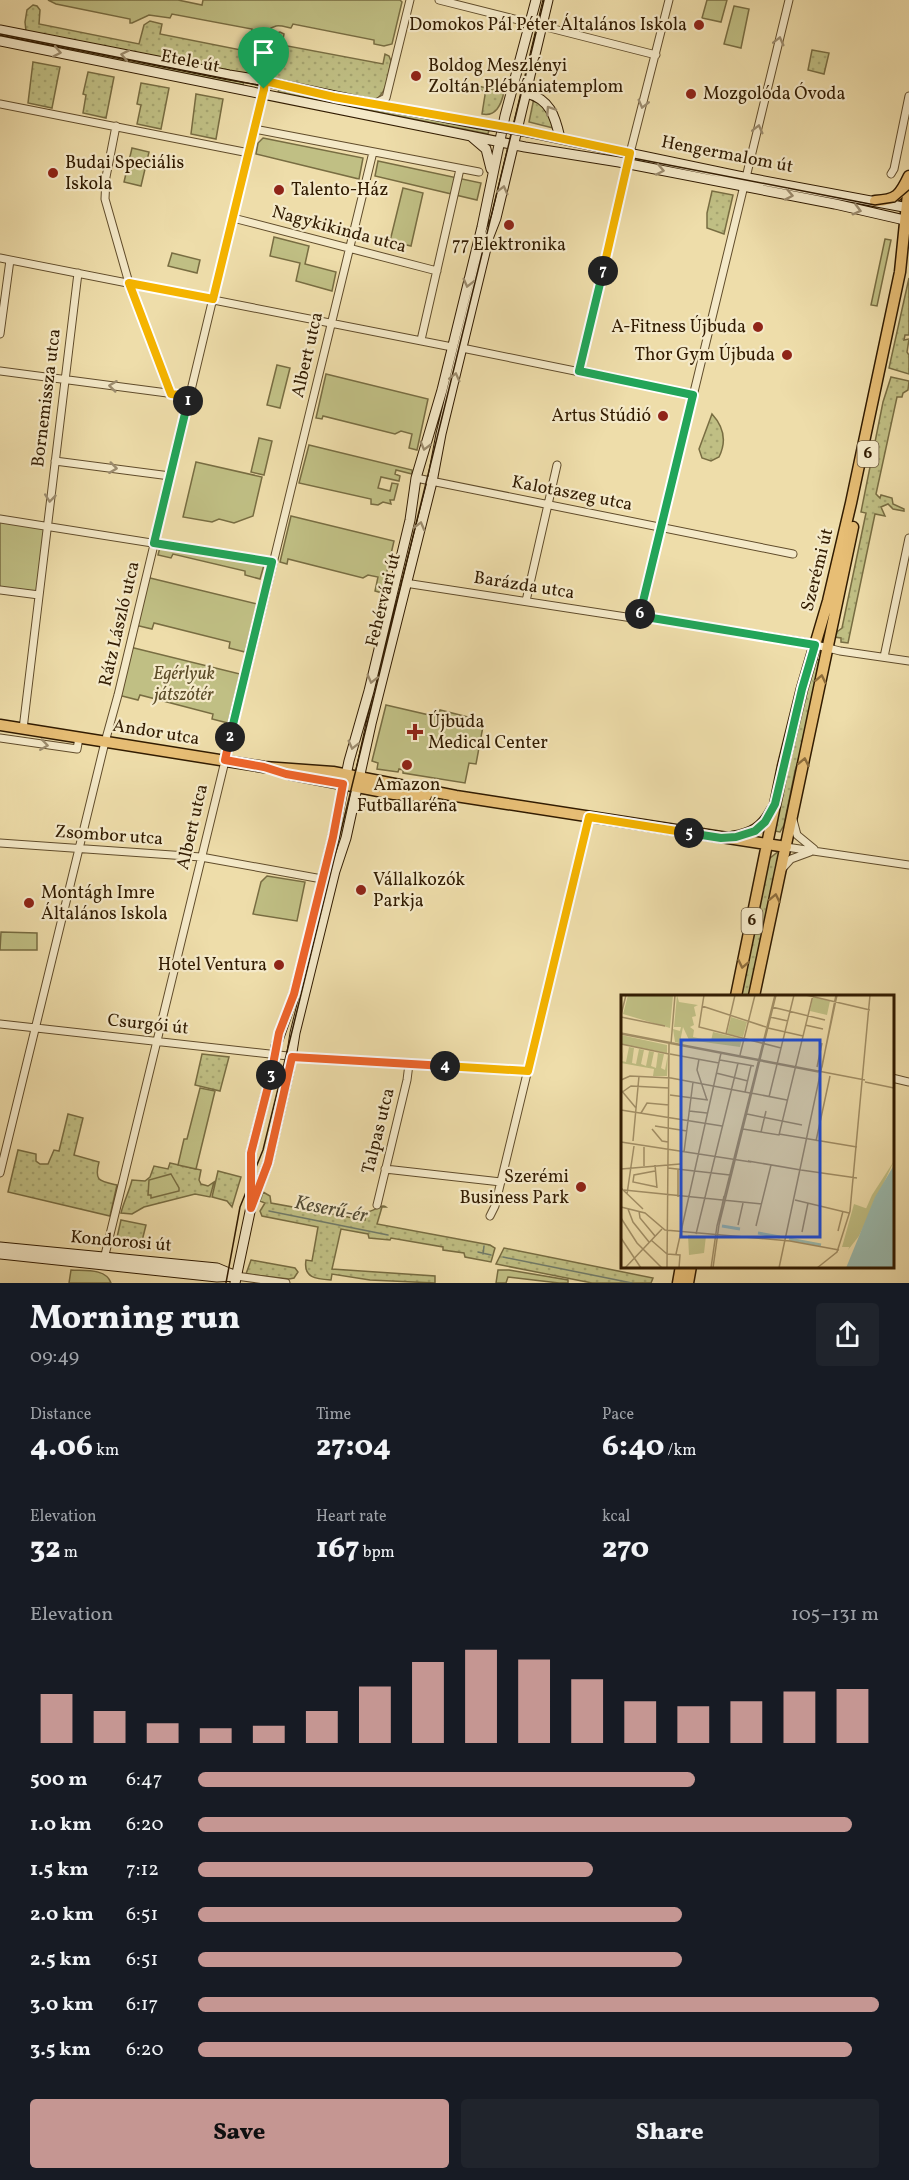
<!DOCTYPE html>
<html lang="en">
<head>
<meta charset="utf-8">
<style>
  :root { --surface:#171b24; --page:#20242c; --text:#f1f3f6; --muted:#9ea1a6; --accent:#c59692 }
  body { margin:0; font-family:Vollkorn,serif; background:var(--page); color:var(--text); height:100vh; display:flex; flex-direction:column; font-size:22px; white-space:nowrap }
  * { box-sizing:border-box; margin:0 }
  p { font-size:20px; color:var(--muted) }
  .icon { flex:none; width:33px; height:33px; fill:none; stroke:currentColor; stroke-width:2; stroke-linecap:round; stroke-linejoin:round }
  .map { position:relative; height:1283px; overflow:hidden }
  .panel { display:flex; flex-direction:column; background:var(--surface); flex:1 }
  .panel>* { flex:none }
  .pin { position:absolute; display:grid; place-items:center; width:51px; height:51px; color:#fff; margin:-62px -26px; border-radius:50% 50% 50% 0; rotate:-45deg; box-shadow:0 0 6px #0007 }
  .pin .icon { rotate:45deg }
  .km { position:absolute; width:30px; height:30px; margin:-15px; border-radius:50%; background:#222; color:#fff; font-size:16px; line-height:30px; text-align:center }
  .round { display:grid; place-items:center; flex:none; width:63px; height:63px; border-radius:6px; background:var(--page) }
  .overview { display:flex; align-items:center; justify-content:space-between; height:102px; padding:0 30px }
  h1 { font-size:33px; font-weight:800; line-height:45px }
  .stats { display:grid; grid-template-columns:repeat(3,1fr); gap:9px; height:102px; padding:6px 30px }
  .stats div { display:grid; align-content:center }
  .stats b { font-size:30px; font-weight:800 }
  .stats small { font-size:16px; font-weight:400 }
  .stats p { font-size:16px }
  .chart { height:168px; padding:12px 30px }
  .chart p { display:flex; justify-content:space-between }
  .chart svg { width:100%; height:108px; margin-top:6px; stroke:var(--accent); stroke-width:6 }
  .cta { display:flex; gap:12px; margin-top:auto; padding:12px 30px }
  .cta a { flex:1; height:69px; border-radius:6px; background:var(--accent); color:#111; font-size:24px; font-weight:800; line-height:69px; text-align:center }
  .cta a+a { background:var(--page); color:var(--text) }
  ul { padding:0 30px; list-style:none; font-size:20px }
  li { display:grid; grid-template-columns:96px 72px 1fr; align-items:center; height:45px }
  li i { height:15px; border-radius:8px; background:var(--accent) }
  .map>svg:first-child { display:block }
  .grass { fill:url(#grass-dots); stroke:#786d42; stroke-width:1.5 }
  .park { fill:#c0bf84; stroke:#786d42; stroke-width:1.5 }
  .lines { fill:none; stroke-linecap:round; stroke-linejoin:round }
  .stream { stroke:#717b69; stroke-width:1.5 }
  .street-casing { stroke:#604c2b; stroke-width:9 }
  .secondary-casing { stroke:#311b01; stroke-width:11 }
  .primary-casing { stroke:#311b01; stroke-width:13 }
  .street { stroke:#f4e9c8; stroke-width:7 }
  .secondary { stroke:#f4e9c8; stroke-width:9 }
  .primary { stroke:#e7be75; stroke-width:10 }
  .tram { stroke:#311b01; stroke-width:1.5 }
  .oneway { stroke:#9c8c6e }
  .oneway2 { stroke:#8c6c3b }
  .split-1-casing { stroke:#fff; stroke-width:12 }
  .split-2-casing { stroke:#fff; stroke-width:12 }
  .split-3-casing { stroke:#fff; stroke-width:12 }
  .split-4-casing { stroke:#fff; stroke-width:12 }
  .split-5-casing { stroke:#fff; stroke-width:12 }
  .split-6-casing { stroke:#fff; stroke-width:12 }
  .split-7-casing { stroke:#fff; stroke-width:12 }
  .split-8-casing { stroke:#fff; stroke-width:12 }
  .split-1 { stroke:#f5b400; stroke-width:8 }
  .split-2 { stroke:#22a559; stroke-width:8 }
  .split-3 { stroke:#f0652b; stroke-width:8 }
  .split-4 { stroke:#f0652b; stroke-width:8 }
  .split-5 { stroke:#f5b400; stroke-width:8 }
  .split-6 { stroke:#22a559; stroke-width:8 }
  .split-7 { stroke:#22a559; stroke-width:8 }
  .split-8 { stroke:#f5b400; stroke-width:8 }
  .poi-dot { fill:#8f2418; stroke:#f4e9c8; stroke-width:2 }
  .labels { text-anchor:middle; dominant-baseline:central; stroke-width:4.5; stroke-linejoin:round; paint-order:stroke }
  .shield { fill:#f4e9c8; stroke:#6c593d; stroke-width:1.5 }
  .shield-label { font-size:16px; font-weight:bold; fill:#311b01 }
  .poi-label { font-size:18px; fill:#311b01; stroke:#f4e9c8; text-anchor:start }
  .street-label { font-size:18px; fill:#311b01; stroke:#f4e9c8 }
  .park-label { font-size:18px; font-style:italic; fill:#5c4c28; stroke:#f4e9c8 }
  .water-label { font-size:20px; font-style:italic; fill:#514b35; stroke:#f4e9c8 }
  .inset-river { fill:none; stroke:#9bbbaf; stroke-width:3 }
  .inset-road { fill:none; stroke:#a28f66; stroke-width:1.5 }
  .view { fill:#1d4ed8; fill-opacity:0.15; stroke:#1d4ed8; stroke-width:3 }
  .inset-edge { fill:none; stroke:#311b01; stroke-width:3 }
</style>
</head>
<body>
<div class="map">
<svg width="909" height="1283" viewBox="0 0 909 1283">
  <defs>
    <pattern id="grass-dots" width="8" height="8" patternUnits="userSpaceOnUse" patternTransform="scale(1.5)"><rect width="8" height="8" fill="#c0bf84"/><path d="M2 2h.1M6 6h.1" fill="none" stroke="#a5a470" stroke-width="1.8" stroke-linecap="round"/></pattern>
  </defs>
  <rect width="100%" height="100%" fill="#eda"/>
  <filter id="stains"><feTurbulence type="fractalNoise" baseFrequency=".00333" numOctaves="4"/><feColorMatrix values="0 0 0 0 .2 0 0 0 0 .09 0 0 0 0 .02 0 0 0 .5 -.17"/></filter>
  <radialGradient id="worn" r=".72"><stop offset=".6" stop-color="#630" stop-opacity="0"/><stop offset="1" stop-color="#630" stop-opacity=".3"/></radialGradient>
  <path class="grass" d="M33,5L37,6L40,10L39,24L139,44L144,25L150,21L162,24L160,34L261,54C264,43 267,35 280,32L284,34L282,45L383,64L385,54L389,56L391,61C388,74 388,92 375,100L26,31L25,22L27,10Z
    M0,33L244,81L243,85L0,37Z
    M812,50L829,53L824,74L808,70Z
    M33,62L60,67L52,108L28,103Z
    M88,72L114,77L106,118L83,113L86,95L83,94Z
    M141,83L169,88L161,129L137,124L141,105L137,104Z
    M465,83L504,92C501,105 496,117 482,114L485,95L484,91L464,87Z
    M279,89L489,130L488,134L278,92Z
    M196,94L223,99L216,139L191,134Z
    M534,98C536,101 539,102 542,104C548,107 552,121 553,128L529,122Z
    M712,191L733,195L724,234L707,228V213Z
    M909,278V335H905L904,340L909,339L907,352L909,355V374L889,368Z
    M891,377L909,381L908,390L903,393L902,397H897L876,494L880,498L881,495L892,498L893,504L904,509V511L893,509L888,504L881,507L885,516L875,514L848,643L841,642V638L834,637V634L842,628L866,513L861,512L883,402Z
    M712,414C723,426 727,441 719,457L711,461L702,458L699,449Z
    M814,659L819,660L805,738L795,771L784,825L780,832L774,831L795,731Z
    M780,850L750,996H739L769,859Z
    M202,1054L229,1057L220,1091L195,1085Z
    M68,1114L83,1118L74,1155L99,1162C94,1181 99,1181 117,1185L110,1216L8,1192L18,1150L36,1154V1161L40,1164H48L54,1150L59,1151Z
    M170,1163L201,1170L199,1180L201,1184L208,1186L214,1182L210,1197L195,1194L144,1207L132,1214L121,1213C124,1201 129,1192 132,1180L145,1181L150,1177L154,1166L168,1169Z
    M218,1171L241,1177L232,1207L227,1201L212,1197Z
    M263,1192L270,1196L271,1203L365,1220L366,1212C374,1212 381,1203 386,1207H382L377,1224L490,1245L495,1248L491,1262L465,1257L464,1253L443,1250V1247L391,1238L390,1240L369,1238L368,1234L341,1229L332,1269L435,1276V1283L370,1280L332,1274L331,1280C316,1279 303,1278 306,1260L312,1261L318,1227L262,1216L260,1211L265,1203L260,1201Z
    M121,1220L146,1225L140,1249L115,1246Z
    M504,1248L653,1278L651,1283H592L496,1264Z
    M251,1260L295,1268L298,1272L294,1278L289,1279L246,1274Z"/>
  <path class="park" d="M48,0H178L202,5L203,0H400L402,2L392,44L384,46L374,44V40L293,24L291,28C286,27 280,25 276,26C265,29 265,36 251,34L252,29L172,14L170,18L149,15L132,23H130V19L56,4Z
    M707,0H727L721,22L702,18Z
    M734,6L749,9L741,48L724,44Z
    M263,138L363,158L359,179L256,154L258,143Z
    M132,148L149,152L141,186L124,182Z
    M378,161L481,183L477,200L375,176Z
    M403,188L423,193L411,246L390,241Z
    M274,237L309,246L305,264L336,272L332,291L296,281L300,263L270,256Z
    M885,239L891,240L877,306L871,305Z
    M172,253L200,260L197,273L168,266Z
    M277,365L290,368L280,408L267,405Z
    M326,374L428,399L417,450L409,448L412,434L401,431L395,434L323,416L322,419L316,418Z
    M259,438L272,441L264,475L251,472Z
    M309,445L412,470V474L396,470L395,474L400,476L399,481L381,477L378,488L390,491L392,483L398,484L394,500H390L391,504L383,502L378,505L371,504V499L299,483Z
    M196,462L262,477L253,516L234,523L219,519L212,522L183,517Z
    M291,516L394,541L382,593L375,591L378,577L368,575L363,578L288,559L287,564L280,562Z
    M0,519L47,527L39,595L0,590Z
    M160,547L264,565L260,579L245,575V571L173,554L171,558L158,555Z
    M146,577L257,604L245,652L229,648L230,642L154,623L152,629L135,625Z
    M130,647L240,674L228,723L212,719L213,714L140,695L138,700L118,695Z
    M386,705L438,717L440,710L484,721L476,764L469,763L465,783L403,773V770L399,769L398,772L377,769L378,763L372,761Z
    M267,876L305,882L297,921L253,914L261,882Z
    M1,932L37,933V950H0Z
    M200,1088L215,1091L196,1169L178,1165L184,1139H187Z
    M171,1174L179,1188V1191L151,1198V1195H148L149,1180Z
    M71,1270C84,1271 106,1268 111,1283H69Z
    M498,1270H509L568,1280V1283H559L508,1277L506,1283H496Z"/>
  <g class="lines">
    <path class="stream" d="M269,1211L388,1235
      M478,1252L491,1255
      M483,1254L484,1246
      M503,1257L632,1283"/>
    <g class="street-casing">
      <path id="street" d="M439,0L530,23
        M542,26L656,55
        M0,104L249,153
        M374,104L386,98L410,0
        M116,126L106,177L105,199L129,283L171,394
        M254,129L479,172
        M891,174L894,169L909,96
        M233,218L437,271
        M0,258L452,347
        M0,334L10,260
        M421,340L460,169
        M462,348L693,395
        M0,371L190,396
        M579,371L629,157L669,0
        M55,461L170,476
        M416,478L793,554
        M0,519L272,562
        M405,583L639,619L789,0
        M0,590L39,595
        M526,601L557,465
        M640,616L804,642L840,651L909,661
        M884,657L909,538
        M23,729L78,273
        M0,738L77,749L79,738
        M793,820L797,835L814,849
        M0,843L201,857L322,879
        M786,847L909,865
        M782,869L791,859L810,852
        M0,1024L297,1057L528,1071
        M892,1078L909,1082
        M385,1169L501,1182
        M0,1173L105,742L118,695L265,81
        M377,1205L407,1080L409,1064
        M490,1216L495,1206L589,817
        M104,1259L373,152
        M236,1276L286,1283"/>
    </g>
    <g class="secondary-casing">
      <path id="secondary" d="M0,30L229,75L254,79L373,104L528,132L738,176L909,208
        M0,41L525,147L619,162L835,204L909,221
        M526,93C550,99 555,116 560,138
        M472,137L486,149L491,169
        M251,1202V1153L273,1067L276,1046L294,994L310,931L333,837L349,761L369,691L410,520L416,478L442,390L482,227L505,116L536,0
        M0,1247L217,1268L236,1276
        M0,1254L217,1277L236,1276
        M235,1283L251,1207L268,1163L289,1071L295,1033L335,871L346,838L371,724L432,482L441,434L489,236L496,218L548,0"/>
    </g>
    <g class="primary-casing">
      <path id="primary" d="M875,201C897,200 900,195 909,176
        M0,725L264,767L333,772L456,796L786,847
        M290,774L394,794L426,796
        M733,837C752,834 763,827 772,810
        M736,996L783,766L802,689L828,601L851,503L900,272L909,184
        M754,996L853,527
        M678,1283L681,1266
        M688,1283L691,1266"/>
    </g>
    <use href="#street" class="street"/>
    <use href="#secondary" class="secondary"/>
    <use href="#primary" class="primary"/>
    <path class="tram" d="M0,34L474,128C522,136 570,142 617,155L875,205L895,202L909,190
      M226,1283L240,1207L263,1150L544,0"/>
  </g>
  <defs><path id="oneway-chevron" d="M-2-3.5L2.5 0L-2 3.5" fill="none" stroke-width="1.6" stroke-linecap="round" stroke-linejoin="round" transform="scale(1.5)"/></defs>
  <g class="oneway">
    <use href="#oneway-chevron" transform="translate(779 41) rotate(-76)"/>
    <use href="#oneway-chevron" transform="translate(57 52) rotate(11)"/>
    <use href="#oneway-chevron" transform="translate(125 55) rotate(-169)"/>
    <use href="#oneway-chevron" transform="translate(643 104) rotate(104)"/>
    <use href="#oneway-chevron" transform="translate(550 110) rotate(-123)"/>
    <use href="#oneway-chevron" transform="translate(758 129) rotate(-76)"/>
    <use href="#oneway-chevron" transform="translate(660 170) rotate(11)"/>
    <use href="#oneway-chevron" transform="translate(503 190) rotate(-76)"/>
    <use href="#oneway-chevron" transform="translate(789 195) rotate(11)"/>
    <use href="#oneway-chevron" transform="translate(857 210) rotate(15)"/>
    <use href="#oneway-chevron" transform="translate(468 283) rotate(104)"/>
    <use href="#oneway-chevron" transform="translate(455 377) rotate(-76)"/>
    <use href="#oneway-chevron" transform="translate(113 386) rotate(-173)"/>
    <use href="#oneway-chevron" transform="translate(425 446) rotate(105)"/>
    <use href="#oneway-chevron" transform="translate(113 468) rotate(7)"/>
    <use href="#oneway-chevron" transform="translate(50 498) rotate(96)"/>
    <use href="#oneway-chevron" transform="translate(420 526) rotate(-75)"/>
    <use href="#oneway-chevron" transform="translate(372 679) rotate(104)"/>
    <use href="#oneway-chevron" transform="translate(44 745) rotate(8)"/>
    <use href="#oneway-chevron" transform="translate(353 745) rotate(104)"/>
  </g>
  <g class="oneway2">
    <use href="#oneway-chevron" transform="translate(821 679) rotate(-78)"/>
    <use href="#oneway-chevron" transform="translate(804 762) rotate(-78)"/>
    <use href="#oneway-chevron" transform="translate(775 898) rotate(-78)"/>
    <use href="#oneway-chevron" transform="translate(743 964) rotate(102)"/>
  </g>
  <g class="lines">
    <g class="split-1-casing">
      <path id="split-1" d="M188,401L190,396L171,394L129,283L213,299L264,89"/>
    </g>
    <g class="split-2-casing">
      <path id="split-2" d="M188,401L154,543L272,562L230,737"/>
    </g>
    <g class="split-3-casing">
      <path id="split-3" d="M230,737L225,760L264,767L286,774L343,784L333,837L294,994L279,1033L271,1075"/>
    </g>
    <g class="split-4-casing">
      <path id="split-4" d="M271,1075L251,1153V1208L268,1163L292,1057L445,1066"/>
    </g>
    <g class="split-5-casing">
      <path id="split-5" d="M445,1066L528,1071L589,817L689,833"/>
    </g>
    <g class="split-6-casing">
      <path id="split-6" d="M640,614V616L815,645L802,689L775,804L765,822L755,831L736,837L721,838L689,833"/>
    </g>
    <g class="split-7-casing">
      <path id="split-7" d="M603,271L579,371L693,395L640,614"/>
    </g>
    <g class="split-8-casing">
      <path id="split-8" d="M264,89L265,81L334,97L517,129L630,153L603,271"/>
    </g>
    <use href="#split-1" class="split-1"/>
    <use href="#split-2" class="split-2"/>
    <use href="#split-3" class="split-3"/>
    <use href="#split-4" class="split-4"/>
    <use href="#split-5" class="split-5"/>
    <use href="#split-6" class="split-6"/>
    <use href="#split-7" class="split-7"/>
    <use href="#split-8" class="split-8"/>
  </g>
  <g class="poi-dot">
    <circle cx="699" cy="25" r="6"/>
    <circle cx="416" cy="76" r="6"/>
    <circle cx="691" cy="94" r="6"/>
    <circle cx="53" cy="173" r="6"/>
    <circle cx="279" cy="190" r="6"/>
    <circle cx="509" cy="225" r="6"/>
    <circle cx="758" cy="327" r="6"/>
    <circle cx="787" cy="355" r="6"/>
    <circle cx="663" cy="416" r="6"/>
    <path d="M412 723h6v6h6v6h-6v6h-6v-6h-6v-6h6z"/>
    <circle cx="407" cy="765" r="6"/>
    <circle cx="361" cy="890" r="6"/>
    <circle cx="29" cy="903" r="6"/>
    <circle cx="279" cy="965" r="6"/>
    <circle cx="581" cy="1187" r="6"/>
  </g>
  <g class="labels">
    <g class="shield">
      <rect x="857.5" y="441" width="21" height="26" rx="4.5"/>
      <rect x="741.5" y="908" width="21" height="26" rx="4.5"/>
    </g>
    <g class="shield-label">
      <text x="868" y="454">6</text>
      <text x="752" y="921">6</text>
    </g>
    <g class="poi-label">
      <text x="687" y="25" text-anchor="end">Domokos Pál Péter Általános Iskola</text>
      <text x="428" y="66">Boldog Meszlényi<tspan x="428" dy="21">Zoltán Plébániatemplom</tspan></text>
      <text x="703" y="94">Mozgolóda Óvoda</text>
      <text x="65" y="163">Budai Speciális<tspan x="65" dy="21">Iskola</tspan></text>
      <text x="291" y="190">Talento-Ház</text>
      <text x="509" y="245" text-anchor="middle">77 Elektronika</text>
      <text x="746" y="327" text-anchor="end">A-Fitness Újbuda</text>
      <text x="775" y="355" text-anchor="end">Thor Gym Újbuda</text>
      <text x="651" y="416" text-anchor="end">Artus Stúdió</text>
      <text x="428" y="722">Újbuda<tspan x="428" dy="21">Medical Center</tspan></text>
      <text x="407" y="785" text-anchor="middle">Amazon<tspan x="407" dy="21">Futballaréna</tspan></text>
      <text x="373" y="880">Vállalkozók<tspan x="373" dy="21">Parkja</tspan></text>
      <text x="41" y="893">Montágh Imre<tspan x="41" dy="21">Általános Iskola</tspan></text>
      <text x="267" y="965" text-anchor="end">Hotel Ventura</text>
      <text x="569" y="1177" text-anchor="end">Szerémi<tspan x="569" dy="21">Business Park</tspan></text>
    </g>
    <g class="street-label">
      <text transform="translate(190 62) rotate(11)">Etele út</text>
      <text transform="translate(727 155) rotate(11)">Hengermalom út</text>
      <text transform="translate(339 230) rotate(15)">Nagykikinda utca</text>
      <text transform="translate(308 355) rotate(-77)">Albert utca</text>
      <text transform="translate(47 398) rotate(-83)">Bornemissza utca</text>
      <text transform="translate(572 494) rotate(11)">Kalotaszeg utca</text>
      <text transform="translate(818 570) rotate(-76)">Szerémi út</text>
      <text transform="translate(524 586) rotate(9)">Barázda utca</text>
      <text transform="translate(384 600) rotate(-76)">Fehérvári út</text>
      <text transform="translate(120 624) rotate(-77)">Rátz László utca</text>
      <text transform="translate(156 733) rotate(9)">Andor utca</text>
      <text transform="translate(193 827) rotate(-77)">Albert utca</text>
      <text transform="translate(109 836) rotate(4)">Zsombor utca</text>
      <text transform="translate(148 1025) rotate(6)">Csurgói út</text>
      <text transform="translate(379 1131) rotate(-76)">Talpas utca</text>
      <text transform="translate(121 1242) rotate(5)">Kondorosi út</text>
    </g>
    <g class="park-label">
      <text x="184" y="674">Egérlyuk<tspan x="184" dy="21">játszótér</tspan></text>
    </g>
    <g class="water-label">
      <text transform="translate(331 1210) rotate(11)">Keserű-ér</text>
    </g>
  </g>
  <g transform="translate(621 995)">
    <rect width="273" height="273" fill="#eda"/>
    <path d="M3,51L1,66L5,67L8,52L13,53L11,68L15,69L18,54L23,55L20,69L25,71L28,56L33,57L30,71L35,73L37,58L43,59L40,73L44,75L47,59L46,81H32L33,74L0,68ZM233,209L247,214L229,252H221Z" fill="#c0bf84"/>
    <path d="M273,166L238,241L227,255L251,200Z" fill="#c0bf84"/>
    <path d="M7,0H52L49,33L2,19ZM56,0L58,7L77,10L73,12L75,21L71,22L73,30L69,32L73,35L72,42L90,46L92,37L121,44L119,52L68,45L62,32L59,47L63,45L62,49L54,47L52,34L59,36L60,32H53ZM192,2L209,6L206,20L189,16ZM110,22L126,27L122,42L106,39ZM0,40L46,50V58L0,49ZM67,240L85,241L83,258L68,260Z" fill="#c0bf84"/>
    <path d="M273,170V273H225L254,202Z" fill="#9bbbaf"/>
    <path class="inset-river" d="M101,231L119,234M137,238L159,242M168,244L200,250"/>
    <path class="inset-road" d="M83,0L78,32L160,53M185,0L249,15M81,11L145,32M151,12L204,25M0,20L5,0M0,22L44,31M149,22L167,26M184,30L202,34M147,33L182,41M0,38L244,85M0,39L197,77L201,72L215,0M105,39L114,0M0,49L48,59M50,49L54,0M49,59L98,68M119,60L134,0M78,64L76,75L86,105M99,65L133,71M196,72L201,48M95,78L127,86M0,85L9,81L50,83L129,98M244,87L273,93M0,95L15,113M124,97L130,71M0,98L10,91L48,93M130,98L166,105M49,100L87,105M148,102L173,0M0,115L101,131M68,116L86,118M20,118L26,108L48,110M126,119L181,130M34,131L66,136M31,134L41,146L47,147M122,134L158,140L192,0M140,137L145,116M158,139L236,152M12,146L18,81M195,146L209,81M0,147L130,167M63,157L72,87M127,166L180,175M34,170L36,193M23,171V152M47,173L109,180M0,174L59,169M180,175L236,183M34,176L13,180L12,187L36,192M0,193L22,214M3,195L141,209M6,199L13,151M57,202V174M174,205L228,218M0,212L24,218L44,235L169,246L218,255M7,214L12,227L28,247M18,216L19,223L34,241M0,223L16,248L41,273M98,226L103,201M117,230L122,208M135,231L150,170M217,236L222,216M181,237L187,208M75,239L117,68M0,243L20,273M30,245L46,259M46,259L59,260L58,273M55,259L100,58M4,273L41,234M46,273L48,49M90,273L96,231L154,0M92,273L98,230L155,0M158,273L216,0M196,273L216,257L229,216L249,0"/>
    <path class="view" d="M60,45H199V242H60Z"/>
    <rect width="273" height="273" class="inset-edge"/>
  </g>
  <rect width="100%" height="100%" filter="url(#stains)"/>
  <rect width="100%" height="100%" fill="url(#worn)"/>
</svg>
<div class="pin" style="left:264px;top:89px;background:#1e9e55"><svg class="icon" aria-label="arrive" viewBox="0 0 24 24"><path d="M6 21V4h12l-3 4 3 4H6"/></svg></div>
<b class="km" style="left:188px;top:401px">1</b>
<b class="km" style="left:230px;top:737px">2</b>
<b class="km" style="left:271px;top:1075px">3</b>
<b class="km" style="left:445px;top:1066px">4</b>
<b class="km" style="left:689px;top:833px">5</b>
<b class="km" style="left:640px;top:614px">6</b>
<b class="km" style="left:603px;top:271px">7</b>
</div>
<section class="panel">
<div class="overview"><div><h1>Morning run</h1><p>09:49</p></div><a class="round"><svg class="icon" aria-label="share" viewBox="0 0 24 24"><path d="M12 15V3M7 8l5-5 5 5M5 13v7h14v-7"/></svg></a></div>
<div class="stats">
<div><p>Distance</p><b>4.06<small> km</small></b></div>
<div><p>Time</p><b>27:04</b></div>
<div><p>Pace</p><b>6:40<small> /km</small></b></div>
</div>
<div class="stats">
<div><p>Elevation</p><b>32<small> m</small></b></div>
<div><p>Heart rate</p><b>167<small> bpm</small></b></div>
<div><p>kcal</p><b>270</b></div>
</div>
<div class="chart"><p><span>Elevation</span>105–131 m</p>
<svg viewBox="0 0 160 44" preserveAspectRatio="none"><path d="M5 44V24M15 44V31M25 44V36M35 44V38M45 44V37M55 44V31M65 44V21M75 44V11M85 44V6M95 44V10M105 44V18M115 44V27M125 44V29M135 44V27M145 44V23M155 44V22"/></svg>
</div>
<ul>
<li><b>500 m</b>6:47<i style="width:73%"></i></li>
<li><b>1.0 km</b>6:20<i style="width:96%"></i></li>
<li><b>1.5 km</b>7:12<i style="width:58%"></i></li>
<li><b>2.0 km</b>6:51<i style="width:71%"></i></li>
<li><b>2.5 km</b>6:51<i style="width:71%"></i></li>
<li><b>3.0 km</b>6:17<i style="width:100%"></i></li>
<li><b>3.5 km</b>6:20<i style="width:96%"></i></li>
</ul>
<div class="cta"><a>Save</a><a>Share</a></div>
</section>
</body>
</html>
